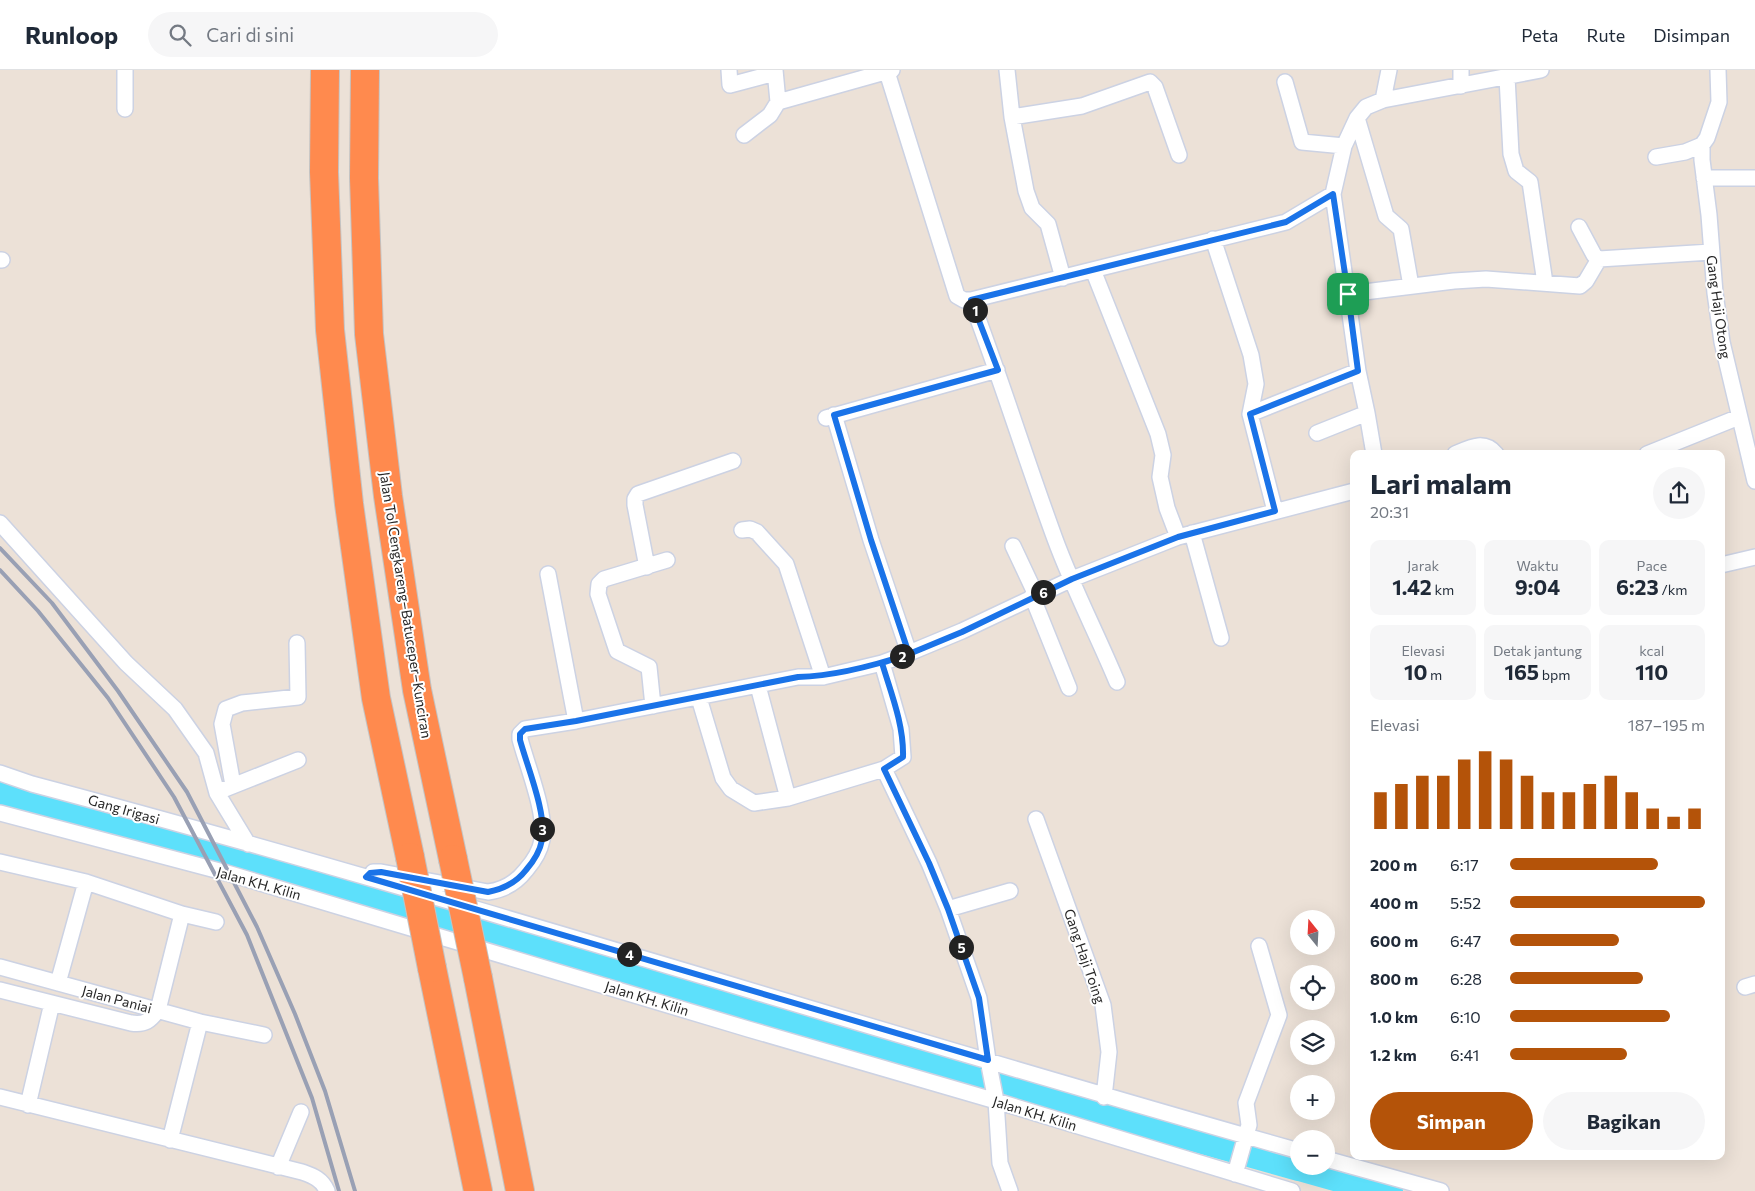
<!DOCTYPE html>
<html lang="id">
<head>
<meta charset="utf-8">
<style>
  :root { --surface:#fff; --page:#f6f6f7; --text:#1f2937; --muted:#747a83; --line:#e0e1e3; --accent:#b45309 }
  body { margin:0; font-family:Commissioner,sans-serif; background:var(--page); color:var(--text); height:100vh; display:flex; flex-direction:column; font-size:19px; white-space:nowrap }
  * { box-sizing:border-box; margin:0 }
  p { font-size:16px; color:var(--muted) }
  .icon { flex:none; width:28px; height:28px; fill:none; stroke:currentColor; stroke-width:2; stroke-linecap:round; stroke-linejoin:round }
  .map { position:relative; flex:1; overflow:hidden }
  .sheet { position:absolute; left:1350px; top:380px; width:375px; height:710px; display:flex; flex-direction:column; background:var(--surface); border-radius:10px; box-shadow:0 5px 20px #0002 }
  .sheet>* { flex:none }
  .needle { width:32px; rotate:342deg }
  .buttons { position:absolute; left:1290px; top:840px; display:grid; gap:10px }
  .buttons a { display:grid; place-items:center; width:45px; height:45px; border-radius:50%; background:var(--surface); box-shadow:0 5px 20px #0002; font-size:25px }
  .pin { position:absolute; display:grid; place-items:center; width:42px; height:42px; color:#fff; margin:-21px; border-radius:10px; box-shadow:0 2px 8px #0006 }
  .km { position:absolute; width:25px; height:25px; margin:-12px; border-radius:50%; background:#222; color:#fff; font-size:14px; line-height:25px; text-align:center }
  .round { display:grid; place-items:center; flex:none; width:52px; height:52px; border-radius:26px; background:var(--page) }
  .headline { display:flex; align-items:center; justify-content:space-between; height:85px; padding:0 20px }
  h1 { font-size:28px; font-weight:700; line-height:38px }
  .figures { display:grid; grid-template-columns:repeat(3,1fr); gap:8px; height:85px; padding:5px 20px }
  .figures div { display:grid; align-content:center; border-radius:10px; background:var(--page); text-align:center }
  .figures b { font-size:21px; font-weight:700 }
  .figures small { font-size:14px; font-weight:400 }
  .figures p { font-size:14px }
  .chart { height:140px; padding:10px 20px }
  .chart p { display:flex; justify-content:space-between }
  .chart svg { width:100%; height:90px; margin-top:5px; stroke:var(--accent); stroke-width:6 }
  .cta { display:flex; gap:10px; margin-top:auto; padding:10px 20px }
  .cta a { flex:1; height:58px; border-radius:30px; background:var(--accent); color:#fff; font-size:20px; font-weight:700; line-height:58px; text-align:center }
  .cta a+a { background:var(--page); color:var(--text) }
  ul { padding:0 20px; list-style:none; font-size:16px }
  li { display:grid; grid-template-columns:80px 60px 1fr; align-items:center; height:38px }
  li i { height:12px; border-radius:6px; background:var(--accent) }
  header { display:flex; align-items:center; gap:30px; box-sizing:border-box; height:70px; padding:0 25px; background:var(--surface); border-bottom:1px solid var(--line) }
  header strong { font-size:24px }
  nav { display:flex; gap:28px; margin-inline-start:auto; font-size:18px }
  .search { width:350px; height:45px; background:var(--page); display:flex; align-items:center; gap:12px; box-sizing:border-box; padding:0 18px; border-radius:28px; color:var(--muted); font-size:19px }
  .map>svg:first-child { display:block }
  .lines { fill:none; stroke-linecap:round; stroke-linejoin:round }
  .river { stroke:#5de0fb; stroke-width:30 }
  .street-casing { stroke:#ccd2e3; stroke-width:18 }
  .highway-casing { stroke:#c3c3c3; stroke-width:30 }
  .street { stroke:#fff; stroke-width:15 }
  .highway { stroke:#ff8a4e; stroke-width:28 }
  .rail { stroke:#99a0b4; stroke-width:4 }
  .highway-bridge-casing { stroke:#c3c3c3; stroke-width:30; stroke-linecap:butt }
  .highway-bridge { stroke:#ff8a4e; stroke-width:28 }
  .route-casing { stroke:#fff; stroke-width:10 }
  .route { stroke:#1a73e8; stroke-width:6 }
  .labels { text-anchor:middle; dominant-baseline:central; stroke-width:4; stroke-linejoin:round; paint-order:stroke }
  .street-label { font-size:14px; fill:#272727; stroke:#fff }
</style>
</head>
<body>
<header>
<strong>Runloop</strong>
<div class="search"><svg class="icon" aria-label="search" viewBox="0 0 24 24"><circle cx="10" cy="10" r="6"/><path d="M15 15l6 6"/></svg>Cari di sini</div>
<nav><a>Peta</a><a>Rute</a><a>Disimpan</a></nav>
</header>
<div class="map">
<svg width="1755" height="1121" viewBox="0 0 1755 1121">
  <rect width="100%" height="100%" fill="#ece1d7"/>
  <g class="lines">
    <path class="river" d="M0,721L173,767L953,999L1299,1096
      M1300,1096L1388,1121"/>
    <g class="street-casing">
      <path id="street" d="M729,0L730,15L775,3
        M1007,0L1012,47L1082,36L1150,12L1155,17L1179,85
        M1718,0L1719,32L1707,68L1702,75V90L1709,145L1715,223L1722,272L1755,411
        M887,2L957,226L964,230H971L1286,152L1333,124
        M1507,7L1511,84L1516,101L1530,112L1545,213
        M1285,12L1302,72L1344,76
        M1461,16V0
        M1383,30L1389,0
        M778,32L892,0
        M125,39V0
        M1012,47L1026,121L1032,138L1048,154L1063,208
        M1357,48L1386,146L1401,159L1411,216
        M744,65L770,45L778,32L775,0
        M1656,87L1685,82L1702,75
        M1704,108H1755
        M1579,157L1594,185L1599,189L1711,182
        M1213,169L1251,285L1256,314L1250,344L1275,441
        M0,190H2
        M1093,200L1158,364L1163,385L1160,407L1167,438L1178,467
        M1348,224L1454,211L1486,209L1580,216L1586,211L1599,189
        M971,230C1001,309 1026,390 1055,469C1073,518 1097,564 1117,612
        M1367,343L1374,384
        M1250,344L1358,301
        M834,345L871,470L909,583
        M826,348L997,300
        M1317,363L1367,343L1358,301L1333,124L1344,76L1357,48L1366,37L1383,30L1541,0
        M1455,384C1469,378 1484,369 1496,384
        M1647,384L1739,347
        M0,453L126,593L175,639L206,683L217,723L248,774
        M742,460L750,459L757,462L786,494L823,607
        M1192,463L1221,568
        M1013,476L1036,525
        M1721,495L1755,487
        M647,497L635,435V429L638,424L733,391
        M548,504L576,651
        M1032,526L1069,618
        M758,616L788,728
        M699,628L723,708L731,719L754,733L788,728L884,699L903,687L901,659L882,593
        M653,636L649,597L617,581L598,524L599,514L604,509L667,490
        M884,699L929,793L948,839L979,928L988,990L996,1031L1000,1093L1010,1121
        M0,703L32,714C457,827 875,962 1299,1081
        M233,715L222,654L226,639L242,633L298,627L297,573
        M225,719L298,690
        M0,743L227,803L748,959L996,1031L1292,1121
        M1036,749L1103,935L1109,982L1104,1027
        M0,792L86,812L182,844L216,852
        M373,802H381L488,822C504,820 516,813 526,800C533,792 540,781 542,770C547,744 527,696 520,669V664L525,659L576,651L798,607H823L882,593L909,583L962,561L1072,509L1178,467L1354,421
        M948,839L1010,821
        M0,897L200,952L170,1070
        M58,913L86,812
        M1745,917L1755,914
        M0,920L131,953C145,955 150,951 158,940L182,844
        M200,952L264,965
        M0,1027L302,1102C313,1106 322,1109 327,1121
        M28,1035L52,933
        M1326,1089L1441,1121
        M278,1097L301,1042
        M1235,1104L1249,1055L1246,1033L1279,945L1259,876"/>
    </g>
    <g class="highway-casing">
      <path id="highway" d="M325,0L324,102L330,260L349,434L376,628L410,787
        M365,0L364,108L369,264L388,426L417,620L453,789
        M432,898L478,1121
        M478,908L520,1121"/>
    </g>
    <use href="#street" class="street"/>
    <use href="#highway" class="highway"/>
    <path class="rail" d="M0,478L52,533L118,621L187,722L257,857L295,944L325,1021L355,1121
      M0,500L38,541L108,628L174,727L247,865L312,1028L339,1121"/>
    <g class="highway-bridge-casing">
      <path id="highway-bridge" d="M410,787L432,898
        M453,789L478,908"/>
    </g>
    <use href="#highway-bridge" class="highway-bridge"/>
  </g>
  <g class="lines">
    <g class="route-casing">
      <path id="route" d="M1348,224L1333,124L1286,152L971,230L998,300L834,345L871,470L909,584C873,596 836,606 798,607L576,651L525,659L520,664V670C527,696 547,744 542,770C540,781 533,792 526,800C516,813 504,819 488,822L381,802L370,803L366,807L988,990L979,928L948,839L929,793L884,699L903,687C904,655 891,623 882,593L909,584L962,562L1072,509L1178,467L1275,441L1250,344L1358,301L1348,224"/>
    </g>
    <use href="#route" class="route"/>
  </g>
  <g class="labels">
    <g class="street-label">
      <text transform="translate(1719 237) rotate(82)">Gang Haji Otong</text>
      <text transform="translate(406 535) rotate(81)">Jalan Tol Cengkareng–Batuceper–Kunciran</text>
      <text transform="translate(124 739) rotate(16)">Gang Irigasi</text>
      <text transform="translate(259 813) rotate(16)">Jalan KH. Kilin</text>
      <text transform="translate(1085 886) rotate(71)">Gang Haji Toing</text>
      <text transform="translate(647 928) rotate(17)">Jalan KH. Kilin</text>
      <text transform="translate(117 929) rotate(15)">Jalan Paniai</text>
      <text transform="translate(1035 1043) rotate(17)">Jalan KH. Kilin</text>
    </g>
  </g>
</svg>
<div class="buttons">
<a><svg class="needle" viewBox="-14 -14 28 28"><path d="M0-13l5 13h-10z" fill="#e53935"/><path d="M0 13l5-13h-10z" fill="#747a83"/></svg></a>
<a><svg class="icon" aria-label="locate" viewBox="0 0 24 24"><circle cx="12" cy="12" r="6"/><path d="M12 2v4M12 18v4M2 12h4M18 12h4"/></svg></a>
<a><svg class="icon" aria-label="layers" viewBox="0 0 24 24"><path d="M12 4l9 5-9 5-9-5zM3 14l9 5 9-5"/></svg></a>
<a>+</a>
<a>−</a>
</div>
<div class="pin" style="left:1348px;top:224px;background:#1e9e55"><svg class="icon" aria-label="arrive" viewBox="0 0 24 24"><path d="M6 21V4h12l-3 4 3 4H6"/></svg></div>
<b class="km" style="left:975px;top:240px">1</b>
<b class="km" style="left:902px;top:586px">2</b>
<b class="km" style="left:542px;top:759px">3</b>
<b class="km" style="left:629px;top:884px">4</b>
<b class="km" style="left:961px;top:877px">5</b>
<b class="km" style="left:1043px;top:522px">6</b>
<section class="sheet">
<div class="headline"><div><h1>Lari malam</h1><p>20:31</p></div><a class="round"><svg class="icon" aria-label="share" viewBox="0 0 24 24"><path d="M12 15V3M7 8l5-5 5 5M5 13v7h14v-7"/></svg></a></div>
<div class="figures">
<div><p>Jarak</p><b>1.42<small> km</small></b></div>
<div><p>Waktu</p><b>9:04</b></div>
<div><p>Pace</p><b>6:23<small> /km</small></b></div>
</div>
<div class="figures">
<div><p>Elevasi</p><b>10<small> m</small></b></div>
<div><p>Detak jantung</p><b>165<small> bpm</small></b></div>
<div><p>kcal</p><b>110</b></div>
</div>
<div class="chart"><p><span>Elevasi</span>187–195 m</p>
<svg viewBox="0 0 160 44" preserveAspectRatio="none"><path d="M5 44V26M15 44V22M25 44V18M35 44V18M45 44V10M55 44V6M65 44V10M75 44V18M85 44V26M95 44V26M105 44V22M115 44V18M125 44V26M135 44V34M145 44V38M155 44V34"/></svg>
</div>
<ul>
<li><b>200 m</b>6:17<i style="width:76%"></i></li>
<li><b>400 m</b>5:52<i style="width:100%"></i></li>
<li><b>600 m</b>6:47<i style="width:56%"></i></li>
<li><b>800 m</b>6:28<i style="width:68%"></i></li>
<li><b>1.0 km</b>6:10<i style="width:82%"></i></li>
<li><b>1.2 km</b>6:41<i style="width:60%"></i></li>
</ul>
<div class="cta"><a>Simpan</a><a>Bagikan</a></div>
</section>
</div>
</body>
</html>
